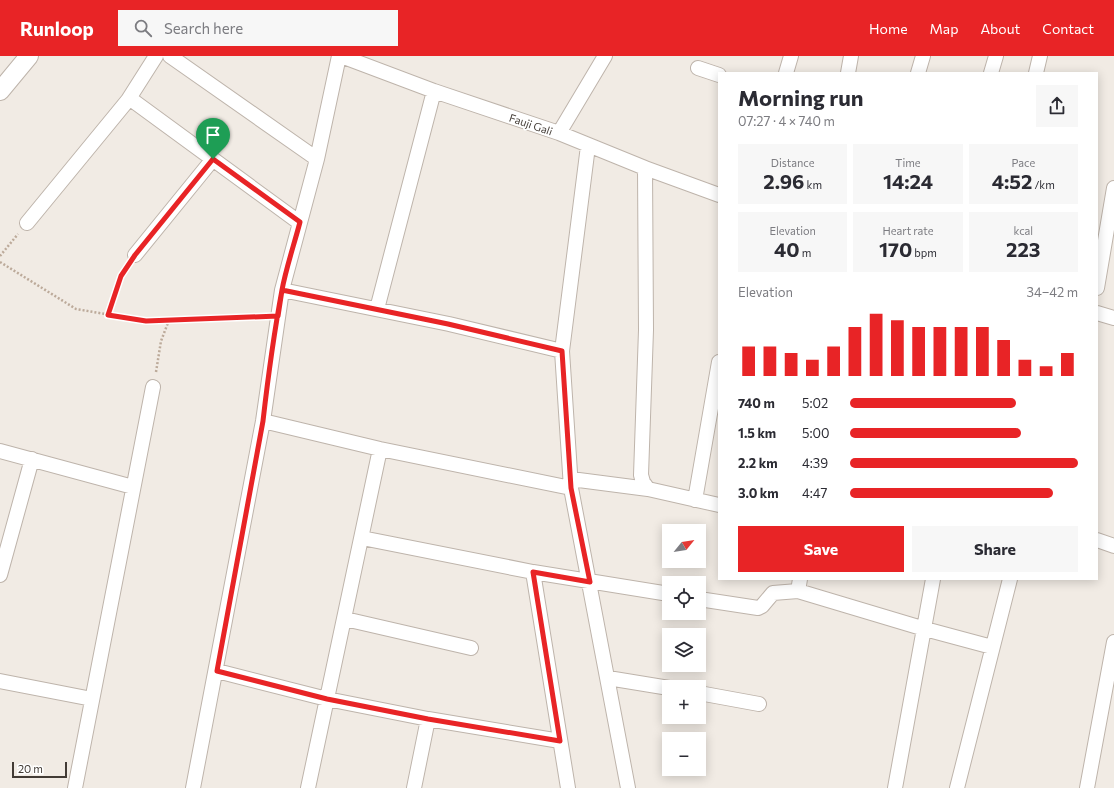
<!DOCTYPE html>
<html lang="en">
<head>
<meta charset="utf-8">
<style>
  :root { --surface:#fff; --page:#f7f7f7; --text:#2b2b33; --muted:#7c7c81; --accent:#e82426 }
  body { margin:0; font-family:Commissioner,sans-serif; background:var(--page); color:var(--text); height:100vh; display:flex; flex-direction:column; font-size:15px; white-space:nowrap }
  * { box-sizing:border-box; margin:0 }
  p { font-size:13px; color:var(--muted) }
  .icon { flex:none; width:22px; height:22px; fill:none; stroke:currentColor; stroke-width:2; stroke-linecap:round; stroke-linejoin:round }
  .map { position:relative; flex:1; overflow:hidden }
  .panel { position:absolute; left:718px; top:16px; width:380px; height:508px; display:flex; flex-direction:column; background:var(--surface); border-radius:0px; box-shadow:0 2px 10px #0003 }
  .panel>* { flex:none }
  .needle { width:26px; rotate:60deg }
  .tools { position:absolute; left:662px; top:468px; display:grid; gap:8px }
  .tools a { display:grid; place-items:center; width:44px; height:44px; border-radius:0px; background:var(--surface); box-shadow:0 2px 10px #0003; font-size:20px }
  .scale { position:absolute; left:12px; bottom:10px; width:55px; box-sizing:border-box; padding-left:4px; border:2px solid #423b35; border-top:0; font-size:11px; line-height:14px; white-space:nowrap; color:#423b35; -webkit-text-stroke:3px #fff; paint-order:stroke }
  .pin { position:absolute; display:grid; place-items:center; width:34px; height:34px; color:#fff; margin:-41px -17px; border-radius:50% 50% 50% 0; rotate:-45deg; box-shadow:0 0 4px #0007 }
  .pin .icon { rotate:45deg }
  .round { display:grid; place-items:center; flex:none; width:42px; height:42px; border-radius:0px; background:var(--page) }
  .overview { display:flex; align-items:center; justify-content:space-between; height:68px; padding:0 20px }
  h1 { font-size:22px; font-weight:700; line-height:30px }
  .stats { display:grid; grid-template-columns:repeat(3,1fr); gap:6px; height:68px; padding:4px 20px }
  .stats div { display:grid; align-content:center; border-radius:0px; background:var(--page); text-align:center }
  .stats b { font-size:20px; font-weight:700 }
  .stats small { font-size:11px; font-weight:400 }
  .stats p { font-size:11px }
  .chart { height:112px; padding:8px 20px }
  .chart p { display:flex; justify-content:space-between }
  .chart svg { width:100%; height:72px; margin-top:4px; stroke:var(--accent); stroke-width:6 }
  .action { display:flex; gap:8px; margin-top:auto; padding:8px 20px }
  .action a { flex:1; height:46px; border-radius:0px; background:var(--accent); color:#fff; font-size:16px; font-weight:700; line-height:46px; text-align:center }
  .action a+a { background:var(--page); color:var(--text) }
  ul { padding:0 20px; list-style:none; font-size:13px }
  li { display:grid; grid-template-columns:64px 48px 1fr; align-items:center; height:30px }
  li i { height:10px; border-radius:5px; background:var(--accent) }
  header { display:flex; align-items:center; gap:24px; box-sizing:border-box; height:56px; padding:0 20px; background:var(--accent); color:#fff }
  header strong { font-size:19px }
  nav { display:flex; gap:22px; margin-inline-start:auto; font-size:14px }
  .search { width:280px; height:36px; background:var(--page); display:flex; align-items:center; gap:10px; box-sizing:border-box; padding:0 14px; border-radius:0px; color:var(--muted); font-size:15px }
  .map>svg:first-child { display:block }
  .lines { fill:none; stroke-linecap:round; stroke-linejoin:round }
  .minor-casing { stroke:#beb4ab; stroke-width:16 }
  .tertiary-casing { stroke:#beb4ab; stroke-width:20 }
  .path { stroke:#bcaa9a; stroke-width:2.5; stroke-dasharray:2 2; stroke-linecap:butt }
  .minor { stroke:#fff; stroke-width:14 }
  .tertiary { stroke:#fff; stroke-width:18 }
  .route-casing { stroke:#fff; stroke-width:8 }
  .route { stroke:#e82426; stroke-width:5 }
  .labels { text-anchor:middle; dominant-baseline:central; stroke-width:3; stroke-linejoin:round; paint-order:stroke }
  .street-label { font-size:11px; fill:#423b35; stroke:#fff }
</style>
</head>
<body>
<header>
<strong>Runloop</strong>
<div class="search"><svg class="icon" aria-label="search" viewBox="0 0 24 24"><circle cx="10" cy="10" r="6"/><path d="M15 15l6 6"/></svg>Search here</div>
<nav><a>Home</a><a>Map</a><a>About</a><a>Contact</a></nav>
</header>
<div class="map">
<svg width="1114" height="732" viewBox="0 0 1114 732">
  <rect width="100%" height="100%" fill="#f1ebe4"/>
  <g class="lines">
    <g class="minor-casing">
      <path id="minor" d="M170,0L317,103
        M341,0L434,35L559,77L645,112L719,139
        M698,12L719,19
        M786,17L791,0
        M848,17L851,0
        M918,17L923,0
        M991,17L996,0
        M1036,17L1040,0
        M128,44H132L300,167
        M559,77L605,0
        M588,90L562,295L571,432L628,732
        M645,112L646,274L641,419L643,426L648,433L719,449
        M27,167L128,44L156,0
        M135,199L213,103
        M1097,232L1114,132
        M282,234L449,268L562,295
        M377,253L434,35
        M1097,257L1114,262
        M263,365L380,393L571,432
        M0,395L133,431
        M571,423L648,433
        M695,444L719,306
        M362,482L533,516L669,538
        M1097,484L1114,490
        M533,516L568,732
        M0,519L32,403
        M798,535L800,523
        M699,543L758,552L762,550L773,537L798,535L925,573L992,591
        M345,563L471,592
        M217,615L327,643L428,663L560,685
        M608,622L669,632
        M0,625L92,643
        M699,637L759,648
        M75,732L153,331
        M193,732L263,365L282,234L317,103L339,0
        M308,732L380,393
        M414,732L428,663
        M895,732L933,523
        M957,732L1010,523
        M1087,732L1114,586"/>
    </g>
    <g class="tertiary-casing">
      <path id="tertiary" d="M0,35L29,0"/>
    </g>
    <path class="path" d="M0,200L18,178
      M0,206L76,253L146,265L262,260
      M108,259L121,220L127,211
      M156,316L161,285L169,264"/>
    <use href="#minor" class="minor"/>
    <use href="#tertiary" class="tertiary"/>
  </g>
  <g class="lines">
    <g class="route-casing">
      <path id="route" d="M213,103L300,166C294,189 286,212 282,234C274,277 268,321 263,365L217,615L327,643L428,663L560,685L533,516L590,526L571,432L562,295L448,268L282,234L278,260L146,265L108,259L121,220L135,199L213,103"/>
    </g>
    <use href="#route" class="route"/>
  </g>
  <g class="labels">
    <g class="street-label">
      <text transform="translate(531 68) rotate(19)">Fauji Gali</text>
    </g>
  </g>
</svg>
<div class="tools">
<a><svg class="needle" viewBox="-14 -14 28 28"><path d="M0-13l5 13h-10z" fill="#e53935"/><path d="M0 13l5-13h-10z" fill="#7c7c81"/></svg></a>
<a><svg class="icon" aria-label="locate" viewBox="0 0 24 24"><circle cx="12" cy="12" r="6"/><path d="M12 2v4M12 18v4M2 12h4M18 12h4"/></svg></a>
<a><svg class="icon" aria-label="layers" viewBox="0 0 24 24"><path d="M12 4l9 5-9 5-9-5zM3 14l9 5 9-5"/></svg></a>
<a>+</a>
<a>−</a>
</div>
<div class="scale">20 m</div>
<div class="pin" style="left:213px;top:103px;background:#1e9e55"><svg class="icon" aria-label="arrive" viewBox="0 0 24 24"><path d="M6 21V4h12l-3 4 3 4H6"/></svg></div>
<section class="panel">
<div class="overview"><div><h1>Morning run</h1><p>07:27 · 4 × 740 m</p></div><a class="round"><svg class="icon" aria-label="share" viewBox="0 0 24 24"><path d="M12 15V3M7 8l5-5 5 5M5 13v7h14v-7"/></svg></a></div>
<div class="stats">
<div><p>Distance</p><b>2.96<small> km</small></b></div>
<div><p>Time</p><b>14:24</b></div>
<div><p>Pace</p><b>4:52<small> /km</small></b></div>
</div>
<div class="stats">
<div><p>Elevation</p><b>40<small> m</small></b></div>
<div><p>Heart rate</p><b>170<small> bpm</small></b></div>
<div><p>kcal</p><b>223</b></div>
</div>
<div class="chart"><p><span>Elevation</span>34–42 m</p>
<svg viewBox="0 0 160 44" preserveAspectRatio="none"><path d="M5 44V26M15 44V26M25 44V30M35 44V34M45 44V26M55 44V14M65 44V6M75 44V10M85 44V14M95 44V14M105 44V14M115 44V14M125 44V22M135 44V34M145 44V38M155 44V30"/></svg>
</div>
<ul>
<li><b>740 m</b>5:02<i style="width:73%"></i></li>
<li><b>1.5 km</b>5:00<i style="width:75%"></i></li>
<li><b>2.2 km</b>4:39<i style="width:100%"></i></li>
<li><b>3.0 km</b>4:47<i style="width:89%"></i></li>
</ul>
<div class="action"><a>Save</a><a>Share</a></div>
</section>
</div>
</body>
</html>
